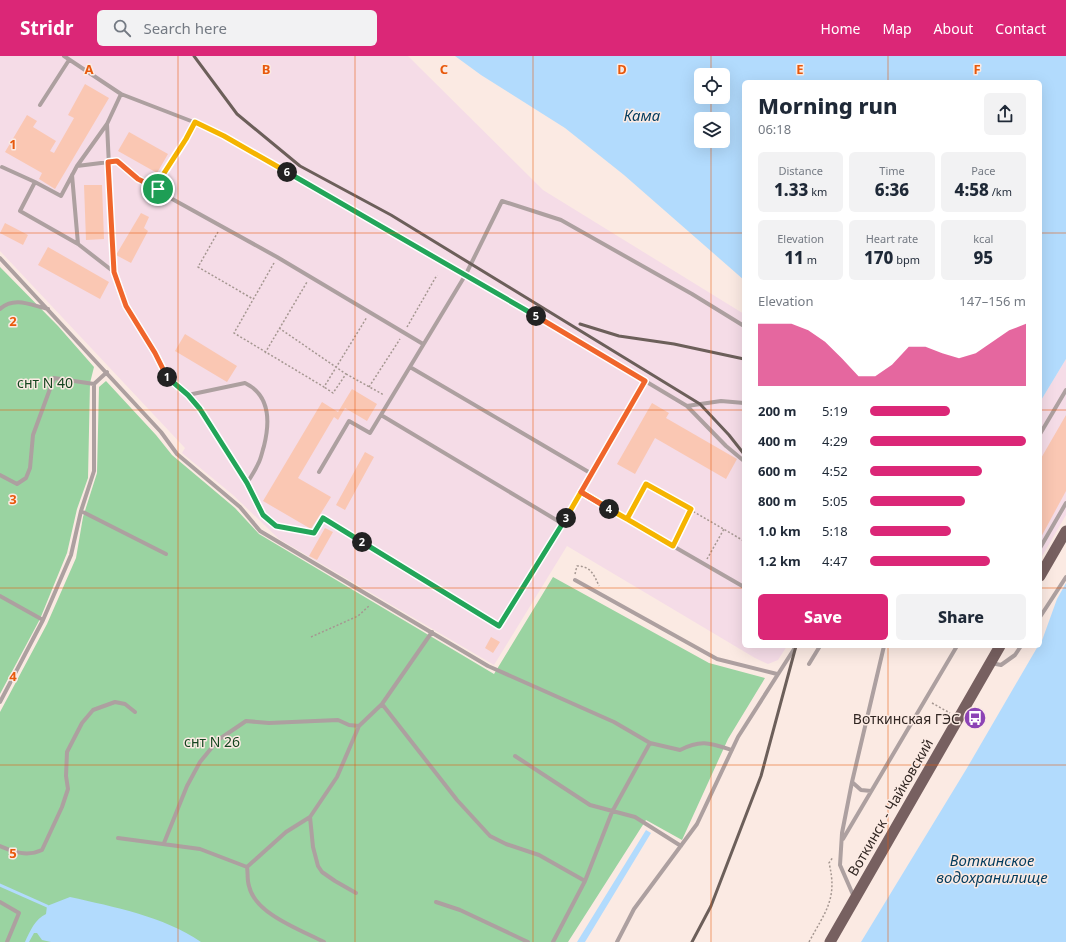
<!DOCTYPE html>
<html lang="en">
<head>
<meta charset="utf-8">
<style>
  :root { --surface:#fff; --page:#f2f2f3; --text:#1f2937; --muted:#747a83; --accent:#db2777 }
  body { margin:0; font-family:"Noto Sans",sans-serif; background:var(--page); color:var(--text); height:100vh; display:flex; flex-direction:column; font-size:15px; white-space:nowrap }
  * { box-sizing:border-box; margin:0 }
  p { font-size:13px; color:var(--muted) }
  .icon { flex:none; width:22px; height:22px; fill:none; stroke:currentColor; stroke-width:2; stroke-linecap:round; stroke-linejoin:round }
  .map { position:relative; flex:1; overflow:hidden }
  .side { position:absolute; left:742px; top:24px; width:300px; height:568px; display:flex; flex-direction:column; background:var(--surface); border-radius:6px; box-shadow:0 4px 16px #0002 }
  .side>* { flex:none }
  .fabs { position:absolute; left:694px; top:12px; display:grid; gap:8px }
  .fabs a { display:grid; place-items:center; width:36px; height:36px; border-radius:6px; background:var(--surface); box-shadow:0 4px 16px #0002; font-size:20px }
  .pin { position:absolute; display:grid; place-items:center; width:34px; height:34px; color:#fff; margin:-17px; border:2px solid #fff; border-radius:50%; box-shadow:0 1px 4px #0007 }
  .km { position:absolute; width:20px; height:20px; margin:-10px; border-radius:50%; background:#222; color:#fff; font-size:11px; line-height:20px; text-align:center }
  .round { display:grid; place-items:center; flex:none; width:42px; height:42px; border-radius:6px; background:var(--page) }
  .head { display:flex; align-items:center; justify-content:space-between; height:68px; padding:0 16px }
  h1 { font-size:22px; font-weight:800; line-height:30px }
  .figures { display:grid; grid-template-columns:repeat(3,1fr); gap:6px; height:68px; padding:4px 16px }
  .figures div { display:grid; align-content:center; border-radius:6px; background:var(--page); text-align:center }
  .figures b { font-size:17px; font-weight:800 }
  .figures small { font-size:11px; font-weight:400 }
  .figures p { font-size:11px }
  .chart { height:112px; padding:8px 16px }
  .chart p { display:flex; justify-content:space-between }
  .chart svg { width:100%; height:72px; margin-top:4px; fill:var(--accent); opacity:.7 }
  .action { display:flex; gap:8px; margin-top:auto; padding:8px 16px }
  .action a { flex:1; height:46px; border-radius:6px; background:var(--accent); color:#fff; font-size:16px; font-weight:800; line-height:46px; text-align:center }
  .action a+a { background:var(--page); color:var(--text) }
  ul { padding:0 16px; list-style:none; font-size:13px }
  li { display:grid; grid-template-columns:64px 48px 1fr; align-items:center; height:30px }
  li i { height:10px; border-radius:5px; background:var(--accent) }
  header { display:flex; align-items:center; gap:24px; box-sizing:border-box; height:56px; padding:0 20px; background:var(--accent); color:#fff }
  header strong { font-size:19px }
  nav { display:flex; gap:22px; margin-inline-start:auto; font-size:14px }
  .search { width:280px; height:36px; background:var(--page); display:flex; align-items:center; gap:10px; box-sizing:border-box; padding:0 14px; border-radius:6px; color:var(--muted); font-size:15px }
  .map>svg:first-child { display:block }
  .industrial { fill:#f5dce7 }
  .green { fill:#9ad3a1 }
  .water { fill:#b2dbfd; fill-rule:evenodd }
  .lines { fill:none; stroke-linecap:round; stroke-linejoin:round }
  .stream { stroke:#b2dbfd; stroke-width:3 }
  .building { fill:#fac7b3 }
  .path { stroke:#a59791; stroke-width:1.5; stroke-dasharray:2 2; stroke-linecap:butt }
  .service { stroke:#ada0a0; stroke-width:4 }
  .primary { stroke:#776060; stroke-width:11 }
  .rail { stroke:#6c5f5a; stroke-width:3 }
  .split-1-casing { stroke:#fff; stroke-width:8 }
  .split-2-casing { stroke:#fff; stroke-width:8 }
  .split-3-casing { stroke:#fff; stroke-width:8 }
  .split-4-casing { stroke:#fff; stroke-width:8 }
  .split-5-casing { stroke:#fff; stroke-width:8 }
  .split-6-casing { stroke:#fff; stroke-width:8 }
  .split-7-casing { stroke:#fff; stroke-width:8 }
  .split-1 { stroke:#f0652b; stroke-width:5 }
  .split-2 { stroke:#22a559; stroke-width:5 }
  .split-3 { stroke:#22a559; stroke-width:5 }
  .split-4 { stroke:#f5b400; stroke-width:5 }
  .split-5 { stroke:#f0652b; stroke-width:5 }
  .split-6 { stroke:#22a559; stroke-width:5 }
  .split-7 { stroke:#f5b400; stroke-width:5 }
  .grid { fill:none; stroke:#e8590c; stroke-width:1; stroke-opacity:0.55 }
  .labels { text-anchor:middle; dominant-baseline:central; stroke-width:3; stroke-linejoin:round; paint-order:stroke }
  .park-label { font-size:14px; fill:#14441e; stroke:#fbeae3 }
  .poi-label { font-size:14px; fill:#312622; stroke:#fbeae3; text-anchor:end }
  .street-label { font-size:14px; fill:#312622; stroke:#fbeae3 }
  .water-label { font-size:15px; font-style:italic; fill:#013b5e; stroke:#fbeae3 }
  .grid-label { font-size:13px; text-anchor:middle; font-weight:bold; fill:#e8590c; stroke:#fbeae3; stroke-width:3; stroke-linejoin:round; paint-order:stroke }
</style>
</head>
<body>
<header>
<strong>Stridr</strong>
<div class="search"><svg class="icon" aria-label="search" viewBox="0 0 24 24"><circle cx="10" cy="10" r="6"/><path d="M15 15l6 6"/></svg>Search here</div>
<nav><a>Home</a><a>Map</a><a>About</a><a>Contact</a></nav>
</header>
<div class="map">
<svg width="1066" height="886" viewBox="0 0 1066 886">
  <rect width="100%" height="100%" fill="#fbeae3"/>
  <path class="industrial" d="M0,0H408L543,134L744,258V590H787L778,604L768,608L755,602L567,490L494,609L279,483L233,439L182,397L185,392L0,195Z
    M1066,303V459L1040,504V346Z"/>
  <path class="green" d="M0,211L58,270L94,311L90,327L88,422L77,453L67,497L40,563L0,638Z
    M106,325L156,379L172,399L235,452L259,478L494,618L553,521L709,607L765,622L728,683L682,784L646,764L568,886H0V656L47,568L76,502L83,461L97,417L99,331Z"/>
  <path class="water" d="M455,0H1066V303L1040,346V26H744V224L624,119L565,72L481,19ZM701,19H723V41H701ZM701,63H723V85H701Z
    M1066,527V886H861L967,712L1038,590H1040L1057,543Z
    M646,774L651,777L585,886H577Z
    M70,841C114,851 163,860 201,886H51L42,884L37,877H34L29,886H25C30,875 35,863 46,858L47,850Z"/>
  <g class="lines">
    <path class="stream" d="M0,829L47,850"/>
  </g>
  <path class="building" d="M85,28L109,42L55,133L39,123L42,117L5,96L27,59L37,65L33,71L56,85L50,95L54,97L74,62L68,59Z
    M129,76L168,98L157,117L118,95Z
    M84,129H102L104,183L86,184Z
    M141,157L149,161L144,172L148,175L131,207L116,199Z
    M5,167L28,179L23,189L0,177Z
    M48,191L109,226L100,243L38,209Z
    M185,278L237,310L227,326L175,295Z
    M352,333L377,348L367,365L345,352L338,364L334,361L298,422L331,441L311,473L263,445L322,346L338,356Z
    M652,347L669,357L666,362L737,403L726,423L655,382L635,418L617,408Z
    M1066,359V435L1040,483V404Z
    M365,396L374,401L345,454L336,449Z
    M325,472L333,476L317,504L309,500Z
    M491,581L500,586L493,597L485,592Z"/>
  <g class="lines">
    <path class="path" d="M218,176L198,211L253,243
      M274,207L234,277L324,331L367,261
      M407,271L437,219
      M279,272L346,318L333,337L324,331
      M265,297L307,226
      M346,318L384,339
      M369,331L400,283
      M630,457L646,428L744,485
      M675,485L691,454
      M707,503L724,473
      M575,518L577,510C591,510 594,519 599,530
      M311,581L358,560L370,549
      M932,647L950,657
      M809,886C825,856 838,843 829,807L833,801"/>
    <path class="service" d="M64,0L121,38L107,68
      M121,38L204,70L224,80L466,218L687,350L721,345L744,347
      M40,49L69,4
      M195,66L186,83L159,125V133L165,139L277,201L423,288
      M77,110L117,105L138,123L159,133
      M2,111L35,126L61,140L77,110L107,68L114,216L125,250L155,297L168,322L188,339L200,353L247,427L263,459L276,470L314,477L323,462L499,570L563,468L645,325
      M72,119L78,188L114,216
      M35,126L20,155L78,188
      M0,202L161,376L177,398L240,451L260,475L488,610L614,666L650,687L680,694C701,683 710,687 732,694
      M0,253C14,240 31,249 48,253
      M410,311L592,418
      M188,339L245,327C270,339 270,366 264,390C262,396 261,403 258,408C255,415 251,421 247,427
      M687,350L726,390L744,405
      M381,359L563,468
      M1040,378L1066,334
      M319,416L349,365L370,377L466,218L502,145L561,164L692,238L744,270
      M0,419L17,428L26,422L30,412L33,379L54,322L94,328
      M581,437L744,531
      M81,455L166,498
      M1040,492L1066,447
      M575,524L717,603L777,618
      M0,540L43,564
      M1040,561L1066,521
      M991,607L1001,609L1015,599L1021,590
      M809,608L820,590
      M0,646L43,564L71,499L81,455L94,415V328L107,316
      M382,648L457,744L490,780L506,788L539,799L585,825
      M515,700L590,749L635,761L681,790
      M852,726L861,734L871,735
      M310,761L286,776L247,811C248,817 247,824 249,830C255,858 301,874 324,886
      M118,782L200,793L247,811
      M843,783L957,590
      M164,787L187,730L200,706L218,684L246,665L269,667L338,664L349,669L359,670
      M0,790C14,796 27,801 42,794L62,751L68,733L66,720L67,696L82,667L93,654L115,646L125,648L135,656
      M356,837L335,825L322,816L318,810L313,791L310,761L337,721L359,670L382,648L432,576
      M854,841L840,809L842,777L852,726L884,590
      M0,846L19,857L7,886
      M436,846L460,854L528,886
      M553,886L585,825L612,756L650,687
      M617,886L634,853L697,768L738,681L796,590"/>
    <path class="primary" d="M1040,520L1066,475
      M830,886L1000,590"/>
    <path class="rail" d="M194,0L237,58L300,110L391,159L700,348L729,379L744,398
      M580,268L619,280L674,288L744,303
      M692,886L711,850L761,720L796,590"/>
  </g>
  <g class="lines">
    <g class="split-1-casing">
      <path id="split-1" d="M158,133L138,123L117,105L108,106L114,216L126,250L155,297L167,321"/>
    </g>
    <g class="split-2-casing">
      <path id="split-2" d="M167,321L188,339L200,353L247,427L263,459L276,470L314,477L323,462L362,486"/>
    </g>
    <g class="split-3-casing">
      <path id="split-3" d="M362,486L499,570L566,462"/>
    </g>
    <g class="split-4-casing">
      <path id="split-4" d="M566,462L581,436L673,490L691,453L646,428L627,463L609,453"/>
    </g>
    <g class="split-5-casing">
      <path id="split-5" d="M536,260L645,325L581,436L609,453"/>
    </g>
    <g class="split-6-casing">
      <path id="split-6" d="M287,116L536,260"/>
    </g>
    <g class="split-7-casing">
      <path id="split-7" d="M158,133L159,125L186,83L195,66L224,80L287,116"/>
    </g>
    <use href="#split-1" class="split-1"/>
    <use href="#split-2" class="split-2"/>
    <use href="#split-3" class="split-3"/>
    <use href="#split-4" class="split-4"/>
    <use href="#split-5" class="split-5"/>
    <use href="#split-6" class="split-6"/>
    <use href="#split-7" class="split-7"/>
  </g>
  <path class="grid" d="M178,0V886M355,0V886M533,0V886M711,0V19M888,0V26M711,41V63M711,85V886M0,177H744M1040,177H1066M0,354H744M1040,354H1066M0,532H744M1040,532H1066M888,590V886M0,709H1066"/>
  <defs>
    <g id="bus-disc" transform="scale(1.15)"><circle r="9.5" fill="#8d43b5" stroke="#fbeae3"/><path d="M-5-6H5V4H4V6H2V4H-2V6H-4V4H-5ZM-3.5-4V0h7V-4ZM-3.5 1.2v1.5H-2V1.2ZM2 1.2v1.5H3.5V1.2Z" fill="#fff"/></g>
  </defs>
  <g fill-rule="evenodd">
    <use href="#bus-disc" x="975" y="662"/>
  </g>
  <g class="labels">
    <g class="park-label">
      <text x="45" y="326">снт N 40</text>
      <text x="212" y="685">снт N 26</text>
    </g>
    <g class="poi-label">
      <text x="960" y="662">Воткинская ГЭС</text>
    </g>
    <g class="street-label">
      <text transform="translate(890 751) rotate(-60)">Воткинск - Чайковский</text>
    </g>
    <g class="water-label">
      <text x="642" y="59">Кама</text>
      <text x="992" y="804">Воткинское<tspan x="992" dy="17">водохранилище</tspan></text>
    </g>
  </g>
  <g class="grid-label">
    <text x="89" y="18">A</text>
    <text x="266" y="18">B</text>
    <text x="444" y="18">C</text>
    <text x="622" y="18">D</text>
    <text x="800" y="18">E</text>
    <text x="977" y="18">F</text>
    <text x="13" y="93">1</text>
    <text x="13" y="270">2</text>
    <text x="13" y="448">3</text>
    <text x="13" y="625">4</text>
    <text x="13" y="802">5</text>
  </g>
</svg>
<div class="fabs">
<a><svg class="icon" aria-label="locate" viewBox="0 0 24 24"><circle cx="12" cy="12" r="6"/><path d="M12 2v4M12 18v4M2 12h4M18 12h4"/></svg></a>
<a><svg class="icon" aria-label="layers" viewBox="0 0 24 24"><path d="M12 4l9 5-9 5-9-5zM3 14l9 5 9-5"/></svg></a>
</div>
<div class="pin" style="left:158px;top:133px;background:#1e9e55"><svg class="icon" aria-label="arrive" viewBox="0 0 24 24"><path d="M6 21V4h12l-3 4 3 4H6"/></svg></div>
<b class="km" style="left:167px;top:321px">1</b>
<b class="km" style="left:362px;top:486px">2</b>
<b class="km" style="left:566px;top:462px">3</b>
<b class="km" style="left:609px;top:453px">4</b>
<b class="km" style="left:536px;top:260px">5</b>
<b class="km" style="left:287px;top:116px">6</b>
<section class="side">
<div class="head"><div><h1>Morning run</h1><p>06:18</p></div><a class="round"><svg class="icon" aria-label="share" viewBox="0 0 24 24"><path d="M12 15V3M7 8l5-5 5 5M5 13v7h14v-7"/></svg></a></div>
<div class="figures">
<div><p>Distance</p><b>1.33<small> km</small></b></div>
<div><p>Time</p><b>6:36</b></div>
<div><p>Pace</p><b>4:58<small> /km</small></b></div>
</div>
<div class="figures">
<div><p>Elevation</p><b>11<small> m</small></b></div>
<div><p>Heart rate</p><b>170<small> bpm</small></b></div>
<div><p>kcal</p><b>95</b></div>
</div>
<div class="chart"><p><span>Elevation</span>147–156 m</p>
<svg viewBox="0 0 160 44" preserveAspectRatio="none"><path d="M0 44V6L10 6L20 6L30 10L40 17L50 27L60 38L70 38L80 31L90 20L100 20L110 24L120 27L130 24L140 17L150 10L160 6V44z"/></svg>
</div>
<ul>
<li><b>200 m</b>5:19<i style="width:51%"></i></li>
<li><b>400 m</b>4:29<i style="width:100%"></i></li>
<li><b>600 m</b>4:52<i style="width:72%"></i></li>
<li><b>800 m</b>5:05<i style="width:61%"></i></li>
<li><b>1.0 km</b>5:18<i style="width:52%"></i></li>
<li><b>1.2 km</b>4:47<i style="width:77%"></i></li>
</ul>
<div class="action"><a>Save</a><a>Share</a></div>
</section>
</div>
</body>
</html>
